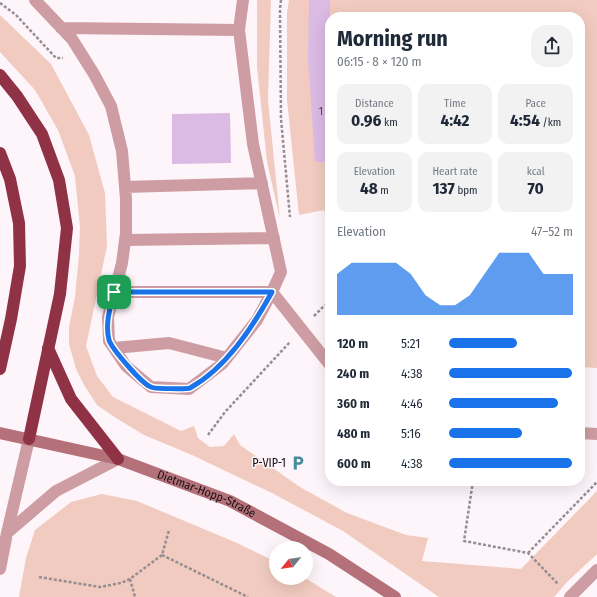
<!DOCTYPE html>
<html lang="en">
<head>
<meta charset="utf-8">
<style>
  :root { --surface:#fff; --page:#f2f2f3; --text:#1f2937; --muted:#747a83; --accent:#1a73e8 }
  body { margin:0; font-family:"Fira Sans Condensed",sans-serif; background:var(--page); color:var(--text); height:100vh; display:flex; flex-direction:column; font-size:15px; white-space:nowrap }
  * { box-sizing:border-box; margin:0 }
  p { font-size:13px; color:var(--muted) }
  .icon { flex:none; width:22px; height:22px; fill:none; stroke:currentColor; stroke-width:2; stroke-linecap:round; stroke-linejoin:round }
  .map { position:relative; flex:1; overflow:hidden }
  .drawer { position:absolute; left:325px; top:12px; width:260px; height:474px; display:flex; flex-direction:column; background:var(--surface); border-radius:16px; box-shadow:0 4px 16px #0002 }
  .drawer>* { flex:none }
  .needle { width:26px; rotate:240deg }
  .controls { position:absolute; left:269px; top:541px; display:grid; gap:8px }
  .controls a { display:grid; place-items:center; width:44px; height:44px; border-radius:50%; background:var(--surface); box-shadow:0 4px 16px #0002; font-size:20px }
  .pin { position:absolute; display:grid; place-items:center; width:34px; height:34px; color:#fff; margin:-17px; border-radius:8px; box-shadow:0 2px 6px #0006 }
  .round { display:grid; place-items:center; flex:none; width:42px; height:42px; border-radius:16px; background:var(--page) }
  .summary { display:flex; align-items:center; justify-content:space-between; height:68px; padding:0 12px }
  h1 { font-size:22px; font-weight:700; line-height:30px }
  .stats { display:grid; grid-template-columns:repeat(3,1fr); gap:6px; height:68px; padding:4px 12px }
  .stats div { display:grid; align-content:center; border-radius:10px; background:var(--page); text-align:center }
  .stats b { font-size:17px; font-weight:700 }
  .stats small { font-size:11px; font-weight:400 }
  .stats p { font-size:11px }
  .chart { height:112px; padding:8px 12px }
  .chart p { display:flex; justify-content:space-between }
  .chart svg { width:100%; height:72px; margin-top:4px; fill:var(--accent); opacity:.7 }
  ul { padding:0 12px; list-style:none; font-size:13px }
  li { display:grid; grid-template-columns:64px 48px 1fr; align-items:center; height:30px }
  li i { height:10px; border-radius:5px; background:var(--accent) }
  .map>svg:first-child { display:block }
  .green { fill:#f1cbbf }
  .building { fill:#dbbae4 }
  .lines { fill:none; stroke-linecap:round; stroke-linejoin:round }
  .path { stroke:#958d91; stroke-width:2.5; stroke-dasharray:3 2; stroke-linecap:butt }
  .lane { stroke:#cd9da3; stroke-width:12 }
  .secondary { stroke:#b5717a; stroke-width:12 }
  .highway { stroke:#903246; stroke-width:12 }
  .route-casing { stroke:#fff; stroke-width:8 }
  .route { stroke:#1a73e8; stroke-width:5 }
  .labels { text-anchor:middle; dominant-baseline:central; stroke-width:3; stroke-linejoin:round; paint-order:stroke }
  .number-label { font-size:10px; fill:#483a48 }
  .poi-label { font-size:12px; fill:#171014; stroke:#fdf5f9; text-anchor:end }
  .street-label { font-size:12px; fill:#171014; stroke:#fdf5f9 }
</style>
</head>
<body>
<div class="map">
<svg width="597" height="597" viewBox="0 0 597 597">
  <rect width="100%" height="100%" fill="#fdf5f9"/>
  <path class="green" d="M257,0H271L268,100L280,219L267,162L257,67Z
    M289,0H597V368L580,367V17H330V225L324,210L299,215L287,100V13Z
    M0,15L51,64L89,135L105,193L107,246L86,346L97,376L113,397L181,431L194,426L198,438L210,447L224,446L234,434L240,445L300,487L347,513L406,535L428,538L422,561L521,569L597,491V554L567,582L554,597H439L343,531L272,493L192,455L144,435L116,418L97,405L84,385L76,369L69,344V327L75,297L79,255L80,227L75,176L58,130L35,90L0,52Z
    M102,494L137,501L237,543L276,562V578H305L336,597H19L26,558L35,530L71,502Z"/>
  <path class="building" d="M309,0H330V162H315L308,58Z
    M230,113L231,163L172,164V114Z"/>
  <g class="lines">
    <path class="path" d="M281,0L280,9L281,119L290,217
      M0,3L16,15L56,58H63
      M314,316L325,305
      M208,435L225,412L290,342
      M473,481L464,541L528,553L558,584
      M528,553L597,482
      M162,555L248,597
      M39,577L100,587L121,583L130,579L162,555L169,530
      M130,579L135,597"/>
    <path class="lane" d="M35,0L72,39L94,74L111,106L122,151L126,199V233L122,263L108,317L109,341L126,366L151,387L189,389L222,364L257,320L272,292H114
      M243,0L239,30L253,144L281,272L272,292L330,365
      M61,28L239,30
      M125,187L262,183
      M125,240L274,238
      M114,348L169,343L227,358
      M580,433L597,434
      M7,533L56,491L118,459
      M0,569L7,533L29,439
      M570,597L597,570"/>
    <path class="secondary" id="s1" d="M0,433L118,459L230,501L329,554L395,597"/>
    <path class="highway" d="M0,75L17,96L42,134L59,180L67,228L60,294L29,439
      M0,153L10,179L19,223L20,266L11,319L0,369
      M48,348L71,399L118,459"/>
  </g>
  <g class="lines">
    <g class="route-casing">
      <path id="route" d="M114,292H272C252,328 226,368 190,388C188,389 154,389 151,387C142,384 112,349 109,340C105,324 110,308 114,292Z"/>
    </g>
    <use href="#route" class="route"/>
  </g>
  <defs>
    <g id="parking-bare" transform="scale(1.2)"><path d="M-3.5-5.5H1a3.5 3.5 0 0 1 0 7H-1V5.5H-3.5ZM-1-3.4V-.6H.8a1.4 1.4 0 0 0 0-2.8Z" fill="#488b9b" stroke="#fdf5f9" stroke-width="2.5" paint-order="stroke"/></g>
  </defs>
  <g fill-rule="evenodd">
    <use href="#parking-bare" x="298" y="463"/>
  </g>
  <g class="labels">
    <g class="number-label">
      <text x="321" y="112">1</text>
    </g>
    <g class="poi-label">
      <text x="286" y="463">P-VIP-1</text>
    </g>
    <g class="street-label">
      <text stroke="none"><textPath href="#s1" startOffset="216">Dietmar-Hopp-Straße</textPath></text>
    </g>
  </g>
</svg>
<div class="controls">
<a><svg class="needle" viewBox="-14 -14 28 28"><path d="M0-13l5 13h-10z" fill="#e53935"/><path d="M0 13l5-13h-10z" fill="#747a83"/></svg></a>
</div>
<div class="pin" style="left:114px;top:292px;background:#1e9e55"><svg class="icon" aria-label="arrive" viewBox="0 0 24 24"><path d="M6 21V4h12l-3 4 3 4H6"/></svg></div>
<section class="drawer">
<div class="summary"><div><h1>Morning run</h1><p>06:15 · 8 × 120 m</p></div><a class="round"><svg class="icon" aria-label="share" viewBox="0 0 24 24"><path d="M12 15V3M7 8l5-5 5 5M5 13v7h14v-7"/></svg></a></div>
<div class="stats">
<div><p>Distance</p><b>0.96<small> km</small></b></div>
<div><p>Time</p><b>4:42</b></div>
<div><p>Pace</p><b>4:54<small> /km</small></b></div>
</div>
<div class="stats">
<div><p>Elevation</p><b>48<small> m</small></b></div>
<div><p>Heart rate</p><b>137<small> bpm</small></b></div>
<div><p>kcal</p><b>70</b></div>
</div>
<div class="chart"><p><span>Elevation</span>47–52 m</p>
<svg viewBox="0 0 160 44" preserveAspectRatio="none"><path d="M0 44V19L10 12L20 12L30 12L40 12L50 19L60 32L70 38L80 38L90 32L100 19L110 6L120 6L130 6L140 19L150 19L160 19V44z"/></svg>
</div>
<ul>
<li><b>120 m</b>5:21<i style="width:55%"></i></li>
<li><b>240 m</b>4:38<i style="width:99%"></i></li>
<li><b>360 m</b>4:46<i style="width:88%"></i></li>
<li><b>480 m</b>5:16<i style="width:59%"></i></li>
<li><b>600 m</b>4:38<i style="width:99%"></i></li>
</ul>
</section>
</div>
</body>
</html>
